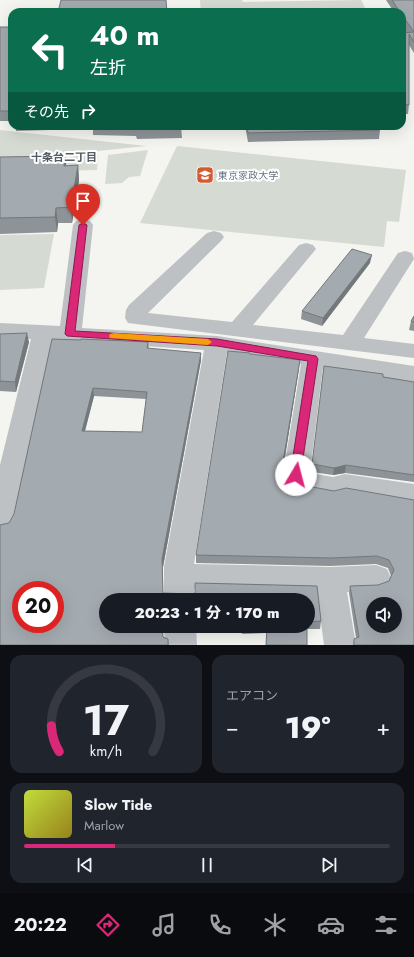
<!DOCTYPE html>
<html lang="ja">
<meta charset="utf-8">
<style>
:root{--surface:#171b24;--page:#20242c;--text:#f1f3f6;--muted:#9ea1a6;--line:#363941;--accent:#db2777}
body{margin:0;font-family:Jost,"Noto Sans JP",sans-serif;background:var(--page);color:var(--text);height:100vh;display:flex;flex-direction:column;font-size:15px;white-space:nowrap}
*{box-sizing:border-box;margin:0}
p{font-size:13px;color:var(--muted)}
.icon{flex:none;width:22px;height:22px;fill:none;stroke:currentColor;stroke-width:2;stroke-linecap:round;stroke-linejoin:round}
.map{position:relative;height:645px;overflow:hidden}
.sheet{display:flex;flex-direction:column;gap:10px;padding:10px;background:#0d0f14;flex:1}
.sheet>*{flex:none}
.guide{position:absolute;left:8px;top:8px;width:398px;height:122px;border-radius:12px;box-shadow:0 4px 16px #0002;background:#0b6e4f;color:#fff;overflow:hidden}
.buttons{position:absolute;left:366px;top:597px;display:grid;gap:8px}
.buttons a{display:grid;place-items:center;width:36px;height:36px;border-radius:50%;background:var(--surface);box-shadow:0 4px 16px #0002;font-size:20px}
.speed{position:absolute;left:12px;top:581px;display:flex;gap:8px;font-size:20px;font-weight:700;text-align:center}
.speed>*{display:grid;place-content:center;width:52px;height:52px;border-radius:50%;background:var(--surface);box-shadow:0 4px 16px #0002;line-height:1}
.speed .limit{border:6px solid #d22;background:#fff;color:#111}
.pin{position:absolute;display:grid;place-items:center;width:34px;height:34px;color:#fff;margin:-41px -17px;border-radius:50% 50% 50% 0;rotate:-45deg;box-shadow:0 0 4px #0007}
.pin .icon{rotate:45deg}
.me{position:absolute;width:44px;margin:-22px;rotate:8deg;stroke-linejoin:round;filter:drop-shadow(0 0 3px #0008)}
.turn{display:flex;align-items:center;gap:14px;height:84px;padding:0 16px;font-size:18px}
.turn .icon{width:52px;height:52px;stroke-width:2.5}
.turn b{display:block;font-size:28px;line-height:34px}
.then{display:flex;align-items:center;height:38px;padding:0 16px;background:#0003;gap:8px;font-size:15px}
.big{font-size:30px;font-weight:800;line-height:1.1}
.sheet .tile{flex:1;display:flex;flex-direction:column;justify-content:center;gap:6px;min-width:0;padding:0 14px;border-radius:12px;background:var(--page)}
.sheet .dial{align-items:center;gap:0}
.dial svg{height:104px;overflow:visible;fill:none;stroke:var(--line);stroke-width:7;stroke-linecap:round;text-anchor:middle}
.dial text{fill:var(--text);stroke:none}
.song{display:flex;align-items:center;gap:12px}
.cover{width:48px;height:48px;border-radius:6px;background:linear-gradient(135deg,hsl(70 70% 55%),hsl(50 70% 35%))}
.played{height:4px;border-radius:2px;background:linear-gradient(90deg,var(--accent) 25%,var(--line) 25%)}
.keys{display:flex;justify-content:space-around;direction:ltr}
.heat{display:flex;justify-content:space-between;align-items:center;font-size:22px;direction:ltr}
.sheet .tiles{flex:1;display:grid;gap:10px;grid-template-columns:1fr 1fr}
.tile:last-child{grid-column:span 2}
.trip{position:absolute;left:99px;top:593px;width:216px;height:40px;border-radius:20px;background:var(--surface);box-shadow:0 4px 16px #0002;font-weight:800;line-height:40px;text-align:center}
.dock{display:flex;height:64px;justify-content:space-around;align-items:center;background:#090b0e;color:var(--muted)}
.dock .icon{width:28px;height:28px}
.dock .current{color:var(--accent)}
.dock b{font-size:18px;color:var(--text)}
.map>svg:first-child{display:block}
</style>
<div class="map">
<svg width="414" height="645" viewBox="0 0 414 645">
<rect width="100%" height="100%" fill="#f4f4f0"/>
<!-- green -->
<path fill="#d5dad2" d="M200,0H242L243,2L361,0L367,12H201Z
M0,130L146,146L98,151L0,159Z
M177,146L406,170L399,222L387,221L384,247L140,223Z
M148,150L140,176L129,177L122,183L105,184L108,155Z
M98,154L97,170L0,172V162Z
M54,234L44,288L0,290V235Z"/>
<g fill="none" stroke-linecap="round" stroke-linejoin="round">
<!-- minor -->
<path fill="#bdc1c4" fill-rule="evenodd" d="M83,219L90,221L93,225L82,328L217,336L414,366V382L323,367L310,473L333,477L345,474L414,484V506L345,494L333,497L291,489L283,475L301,364L227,352L194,564L330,567L376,565L387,569L391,578L387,587L376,591L347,592L356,645H324L317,592L194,589V600H164V567L204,350L53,340L14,521L10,529L0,532V465L31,339L0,337V323L60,326L73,225L76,221Z
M214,231L221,233L224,237L221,241L148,313L232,322L299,245L306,243L313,245L316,249L253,325L343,335L398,253L405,251L412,253L414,259L364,338L414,344V358L128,323L125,318L126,310L129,305L207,233Z
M164,626H196L197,645H165Z"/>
</g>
<!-- wall -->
<path fill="#8d9397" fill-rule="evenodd" d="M386,0H414V53L409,45V105L408,114H402V33H407L402,25V12H394Z
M0,27H12V121H0Z
M16,126H181L182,138L137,139L136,136L93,135V130H82V129L16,131Z
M245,126H379L380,130L379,139L248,142Z
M65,156L66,166L78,165L79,180L72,223H58L57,232L0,234V157Z
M370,263L322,326L301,319L302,311Z
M414,316V331L409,330L411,321Z
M0,334L29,342L16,392L0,391Z
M52,339L81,340V339L148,342L149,349L201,353V360L163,567V593L194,594L195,592V583L317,586L321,621L320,629H307V645H266V633L242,634V629H198L197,626H308V600H106V626H163V638L168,639L169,645H0V525L9,523L14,514ZM94,396L146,399L142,432L85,431ZM21,590H55V624H21Z
M250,354L299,368L283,469L291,483L334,491L414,500V645H353L354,639L356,638L349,593L350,586L378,585L389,581L391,576L388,568L376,564L330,566L196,563V555Z
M324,366L414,382V482L345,473L333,475L312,472Z"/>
<!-- shaded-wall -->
<path fill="#73787b" d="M65,156L67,171L64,166Z
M78,165L79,180L72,223L71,207Z
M56,208L58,223L57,232L55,217Z
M372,255L370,263L322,326L323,318Z
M27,333L29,342L16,392L15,382Z
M201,353V360L163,567L162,559Z
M300,360L299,368L282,476V468Z
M93,388L94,396L83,438L82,431Z
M346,465L345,473L333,475L334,468Z"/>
<!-- building -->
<path fill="#a4abb0" stroke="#73787b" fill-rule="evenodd" d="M61,0H166L167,12H58Z
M392,0H414V42L409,34V105L402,104V33L414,32L402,15V12H400Z
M0,27H12V111H0Z
M136,126H181L182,127L137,129Z
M247,126H379L380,130L248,133Z
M65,156L64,166L78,165L71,207L56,208L55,217L0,218V157Z
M352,249L372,255L323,318L302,311Z
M414,316V322L411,321Z
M27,333L15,382L0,381V334Z
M52,339L81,340V339L148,342L147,348L201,353L162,559L163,593L194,594L195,592V583L317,586L321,621L308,622V600H106V626H162L163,637L168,639V645H0V525L9,523L14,514ZM93,388L147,392L142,432L82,431ZM21,590H55V624H21Z
M228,351L250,353V354L300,360L282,468L291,483L334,491L346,488L414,500V645H354V639L359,637L350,586L378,585L389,581L394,570L389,560L377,556L331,558L196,555ZM373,604H395V626H373Z
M324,366L383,374V377L414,382V475L346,465L334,468L312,464Z
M267,626H307V645H266Z"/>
<!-- route -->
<path fill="#db2777" stroke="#8e194d" d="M83,223L87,225L75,331L217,339L316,356L318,359L300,478L296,479L292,478L290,475L308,361L217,346L67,336L65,334L79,225Z"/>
<!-- slow -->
<path fill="#f59e0b" d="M114,333L208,339L212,342L208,345L110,338L109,336L110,334Z"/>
<!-- icons -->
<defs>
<symbol id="university-square" viewBox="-11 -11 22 22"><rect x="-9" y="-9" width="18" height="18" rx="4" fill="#d35b31" stroke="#fff"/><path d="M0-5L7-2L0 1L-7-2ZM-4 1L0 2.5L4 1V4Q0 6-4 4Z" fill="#fff"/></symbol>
</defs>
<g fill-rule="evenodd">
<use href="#university-square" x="195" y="165" width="20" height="20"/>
</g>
<g text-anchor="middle" stroke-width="4" stroke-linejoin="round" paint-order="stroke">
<!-- far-poi labels -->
<g font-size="10" fill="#65737f" stroke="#fff" text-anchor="start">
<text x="218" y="179">東京家政大学</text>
</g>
<!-- far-neighbourhood labels -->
<g font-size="11" font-weight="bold" fill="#525c65" stroke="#fff">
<text x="64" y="161">十条台二丁目</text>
</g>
</g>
</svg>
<div class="buttons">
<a><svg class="icon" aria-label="sound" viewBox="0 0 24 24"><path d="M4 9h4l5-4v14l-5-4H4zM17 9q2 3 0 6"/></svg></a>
</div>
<div class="speed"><div class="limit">20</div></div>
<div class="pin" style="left:83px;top:225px;background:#d93025"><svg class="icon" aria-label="arrive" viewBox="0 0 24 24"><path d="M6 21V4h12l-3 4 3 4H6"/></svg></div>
<svg class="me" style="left:296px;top:475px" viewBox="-20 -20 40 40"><circle r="19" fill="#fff"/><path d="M0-13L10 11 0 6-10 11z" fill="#db2777"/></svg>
<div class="trip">20:23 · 1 分 · 170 m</div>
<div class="guide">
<div class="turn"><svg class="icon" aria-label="left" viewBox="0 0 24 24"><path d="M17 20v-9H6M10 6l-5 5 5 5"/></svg><div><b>40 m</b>左折</div></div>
<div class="then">その先<svg class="icon" aria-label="right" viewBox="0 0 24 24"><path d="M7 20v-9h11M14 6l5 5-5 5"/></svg></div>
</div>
</div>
<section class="sheet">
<div class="tiles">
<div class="tile dial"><svg viewBox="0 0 100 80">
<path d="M14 69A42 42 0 1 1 86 69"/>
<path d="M14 69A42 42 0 0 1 8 49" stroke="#db2777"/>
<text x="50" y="56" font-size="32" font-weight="700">17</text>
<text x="50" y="72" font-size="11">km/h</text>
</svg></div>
<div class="tile"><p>エアコン</p>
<div class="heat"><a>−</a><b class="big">19°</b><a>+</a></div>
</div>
<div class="tile">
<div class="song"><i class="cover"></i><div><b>Slow Tide</b><p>Marlow</p></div></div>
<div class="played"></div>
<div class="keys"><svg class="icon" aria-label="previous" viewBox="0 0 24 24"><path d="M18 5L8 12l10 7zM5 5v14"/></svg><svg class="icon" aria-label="pause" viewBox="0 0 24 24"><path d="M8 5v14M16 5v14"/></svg><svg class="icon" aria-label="next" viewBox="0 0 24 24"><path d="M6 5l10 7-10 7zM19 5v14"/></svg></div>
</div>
</div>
</section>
<nav class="dock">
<b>20:22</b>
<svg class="icon current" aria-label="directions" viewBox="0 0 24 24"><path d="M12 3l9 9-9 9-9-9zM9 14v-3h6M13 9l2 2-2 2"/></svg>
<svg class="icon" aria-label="music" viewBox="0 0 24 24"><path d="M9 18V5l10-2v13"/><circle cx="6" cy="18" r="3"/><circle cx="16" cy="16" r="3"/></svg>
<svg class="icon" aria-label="phone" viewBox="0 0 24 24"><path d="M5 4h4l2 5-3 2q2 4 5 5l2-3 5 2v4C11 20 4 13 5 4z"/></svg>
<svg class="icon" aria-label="climate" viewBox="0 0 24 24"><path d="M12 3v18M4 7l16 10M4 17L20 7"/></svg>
<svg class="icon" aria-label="car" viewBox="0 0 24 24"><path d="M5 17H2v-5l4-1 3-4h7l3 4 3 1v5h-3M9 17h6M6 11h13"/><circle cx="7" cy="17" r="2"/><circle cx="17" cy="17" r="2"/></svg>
<svg class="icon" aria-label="filters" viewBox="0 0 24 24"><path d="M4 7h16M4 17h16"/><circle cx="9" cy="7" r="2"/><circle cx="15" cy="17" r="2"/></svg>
</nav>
